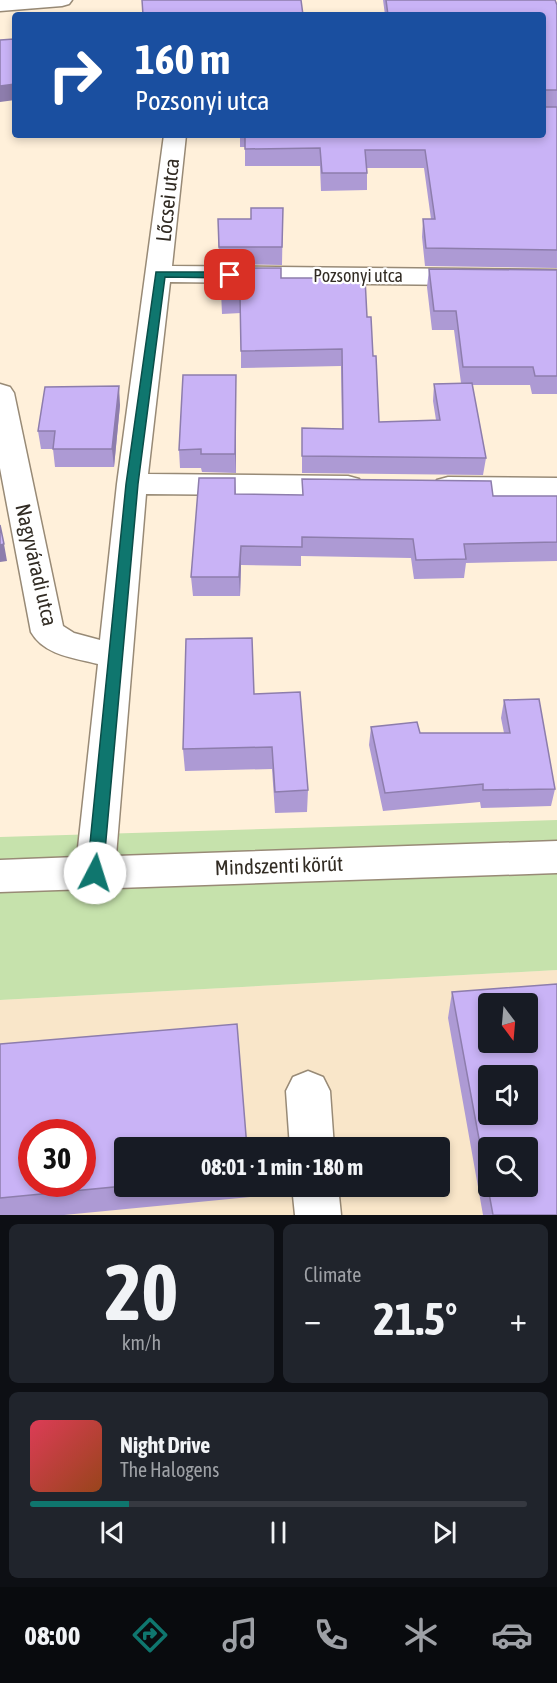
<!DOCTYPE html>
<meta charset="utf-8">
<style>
:root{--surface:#171b24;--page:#20242c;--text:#f1f3f6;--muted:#9ea1a6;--line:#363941;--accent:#0f766e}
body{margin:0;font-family:"Asap Condensed",sans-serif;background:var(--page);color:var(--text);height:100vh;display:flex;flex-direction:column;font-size:22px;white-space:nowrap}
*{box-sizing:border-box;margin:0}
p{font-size:20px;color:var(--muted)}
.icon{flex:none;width:33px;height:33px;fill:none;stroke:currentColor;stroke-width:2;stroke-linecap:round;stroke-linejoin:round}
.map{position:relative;height:1215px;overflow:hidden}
.panel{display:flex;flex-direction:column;gap:9px;padding:9px;background:#0d0f14;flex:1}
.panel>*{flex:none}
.top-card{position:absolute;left:12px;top:12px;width:534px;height:126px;border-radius:6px;box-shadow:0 3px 9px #0003;background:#1a4fa0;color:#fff;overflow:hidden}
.needle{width:39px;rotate:164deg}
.fabs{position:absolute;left:478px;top:993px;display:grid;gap:12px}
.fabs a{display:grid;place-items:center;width:60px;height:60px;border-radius:6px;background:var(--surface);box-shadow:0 3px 9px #0003;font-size:30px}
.speed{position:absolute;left:18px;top:1119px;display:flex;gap:12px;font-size:30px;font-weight:700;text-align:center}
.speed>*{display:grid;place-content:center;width:78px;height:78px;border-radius:50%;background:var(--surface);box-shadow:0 3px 9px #0003;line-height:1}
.speed .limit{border:9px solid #d22;background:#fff;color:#111}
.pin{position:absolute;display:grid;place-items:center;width:51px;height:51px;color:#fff;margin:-26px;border-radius:12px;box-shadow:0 3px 9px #0006}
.me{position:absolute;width:66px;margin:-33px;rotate:5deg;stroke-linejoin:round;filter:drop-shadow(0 0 4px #0008)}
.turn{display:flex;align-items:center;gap:21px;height:126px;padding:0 24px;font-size:27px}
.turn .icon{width:78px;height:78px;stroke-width:2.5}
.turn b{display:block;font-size:42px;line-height:51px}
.big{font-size:45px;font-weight:700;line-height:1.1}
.panel .widget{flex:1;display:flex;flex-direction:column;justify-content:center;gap:9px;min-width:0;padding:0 21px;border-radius:9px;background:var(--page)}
.panel .dial{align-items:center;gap:0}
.dial b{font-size:78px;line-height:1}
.song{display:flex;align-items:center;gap:18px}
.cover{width:72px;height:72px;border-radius:9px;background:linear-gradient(135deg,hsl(350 70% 55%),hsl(20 70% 35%))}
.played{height:6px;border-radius:3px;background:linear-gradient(90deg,var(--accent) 20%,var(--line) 20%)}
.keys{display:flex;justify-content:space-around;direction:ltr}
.heat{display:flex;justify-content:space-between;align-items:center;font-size:33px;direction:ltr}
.panel .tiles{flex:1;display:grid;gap:9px;grid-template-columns:1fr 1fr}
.widget:last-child{grid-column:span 2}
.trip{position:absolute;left:114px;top:1137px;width:336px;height:60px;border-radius:6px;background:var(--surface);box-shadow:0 3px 9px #0003;font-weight:700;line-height:60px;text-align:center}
.dock{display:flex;height:96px;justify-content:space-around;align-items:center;background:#090b0e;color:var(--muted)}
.dock .icon{width:42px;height:42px}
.dock .selected{color:var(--accent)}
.dock b{font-size:27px;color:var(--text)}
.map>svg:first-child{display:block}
</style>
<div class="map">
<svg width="557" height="1215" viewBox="0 0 557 1215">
<rect width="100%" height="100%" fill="#fff0da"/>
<!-- built -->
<path fill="#f9e6c9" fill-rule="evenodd" d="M557,970V1215H0V1000ZM489,1004H528V1042H489ZM489,1076H528V1114H489ZM32,1132H82V1184H32ZM124,1148H440V1186H124ZM489,1148H528V1186H489Z"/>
<!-- green -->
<path fill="#c6e2ac" d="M557,820V970L0,1000V837Z"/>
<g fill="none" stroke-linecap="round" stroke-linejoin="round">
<defs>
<path id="minor" d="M0,0H72L69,4L62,6L0,11Z
M164,135H186L172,266L557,270V286L170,282L148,474L348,476L359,479L363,486L359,493L348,496L146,494L116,856L557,841V873L0,892V860L77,857L98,664C74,658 44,655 31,632L0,468V384L10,387L14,393L63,626L74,633L100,640L117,484Z
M448,477L557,478V498L448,497L437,494L433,487L437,480Z
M308,1071L323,1077L330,1091L334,1148H290L286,1091L293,1077Z
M292,1186H338L341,1215H295Z"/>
</defs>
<!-- minor casing -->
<use href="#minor" stroke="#988a76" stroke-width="3"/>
<!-- minor -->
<use href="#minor" fill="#fff" fill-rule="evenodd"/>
</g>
<!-- wall -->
<path fill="#ad9ad4" d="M383,0H555L557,5V268L425,266L422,237L423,219H431L424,168H367V190L321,191L320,166H245V147H240V135H543V15H385Z
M283,208L282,265L219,264L218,219H251Z
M220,268L281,278L367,317L373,356L379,422L436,420L433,401L434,384L461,383L454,330H432L427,287L429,269L557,270V394H532L530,385H472L486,458L483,475L302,473V428L342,429L341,366L241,368V313L222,314Z
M236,393V473L202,472L201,468H180L179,450Z
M120,405L114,467H55L53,449H41L38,431Z
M235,478L236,494L302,495L557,496V561L466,563L464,578L414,579L411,558L301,556V566L241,565L240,596H193L191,577Z
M254,694L308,790L307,812L275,813L272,769L185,771L183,749Z
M504,700L555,789L551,806L481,808L480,802L383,811L369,745L371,727L420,733H504L501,718Z
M452,992L557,1215H483L448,1018Z
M0,1044L124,1186H250V1197L64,1215H0Z"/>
<!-- shaded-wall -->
<path fill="#8d7dac" d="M15,84V100L0,102V86Z
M236,375V473L235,454Z
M119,386L120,405L114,467L112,449Z
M4,544L7,561L0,562V545Z
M241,546V565L240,596L239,577Z"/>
<!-- building -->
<path fill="#c9b3f6" stroke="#8d7dac" stroke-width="1.5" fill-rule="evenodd" d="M142,0H301L303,15H143Z
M386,0H555L557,5V90H544V107H557V250L426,248L423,219H435L425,150H365L367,173H322L320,148L245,149V135H543V15H388Z
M14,39L15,42V84L0,86V40Z
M251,208H283L282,247H219L218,219H251Z
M220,268H281V278H365L367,317H371L373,356H376L379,422L440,420L434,384L472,383L486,458L302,456V428L343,429L342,349L241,351L240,296H221Z
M429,269L557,270V376H535L533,367H463L456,311H434Z
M183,375H236L235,454H201V449L179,450Z
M119,386L112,449H53L55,431H38L45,387Z
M199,478H235V494L303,495L302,479L491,481L493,496H557V542L464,544L466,559L416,560L413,539L302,537V547L241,546L239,577H191Z
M0,525L4,544L0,545Z
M252,638L254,694L300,692L308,790L275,792L272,747L183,749L186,639Z
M539,699L555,789L483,790V784L385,793L371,727L417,722L420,733H510L504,700Z
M557,984V1215H493L452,992ZM489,1004H528V1042H489ZM489,1076H528V1114H489ZM489,1148H528V1186H489Z
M237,1024L247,1148H124V1186L0,1198V1044ZM32,1132H82V1184H32Z"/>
<!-- route -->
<path fill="#0f766e" stroke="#0a4d48" stroke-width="1.5" d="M156,272H230L235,275L230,278L165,277L138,484L103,873L101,877H89L87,873L126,484Z"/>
<g text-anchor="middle" stroke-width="4.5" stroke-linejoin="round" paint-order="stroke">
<!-- far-street labels -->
<g font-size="18" fill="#322c24" stroke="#fff">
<text x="358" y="282">Pozsonyi utca</text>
</g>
<!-- street labels -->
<g font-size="21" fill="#322c24" stroke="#fff">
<text transform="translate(168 200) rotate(-84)" y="7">Lőcsei utca</text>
<text transform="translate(36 565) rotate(77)" y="7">Nagyváradi utca</text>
<text transform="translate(279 866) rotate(-2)" y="7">Mindszenti körút</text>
</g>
</g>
</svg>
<div class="fabs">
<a><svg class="needle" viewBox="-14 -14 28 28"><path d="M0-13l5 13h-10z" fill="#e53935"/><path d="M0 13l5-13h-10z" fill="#9ea1a6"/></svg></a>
<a><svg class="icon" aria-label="sound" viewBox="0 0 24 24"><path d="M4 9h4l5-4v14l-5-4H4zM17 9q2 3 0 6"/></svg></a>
<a><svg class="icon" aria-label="search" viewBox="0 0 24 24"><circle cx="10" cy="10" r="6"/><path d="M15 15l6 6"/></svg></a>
</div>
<div class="speed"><div class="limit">30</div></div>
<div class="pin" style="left:230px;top:275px;background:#d93025"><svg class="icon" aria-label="arrive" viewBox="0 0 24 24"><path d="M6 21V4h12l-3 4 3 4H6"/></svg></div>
<svg class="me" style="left:95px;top:873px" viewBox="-20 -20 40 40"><circle r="19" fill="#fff"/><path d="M0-13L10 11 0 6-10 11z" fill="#0f766e"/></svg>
<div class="trip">08:01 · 1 min · 180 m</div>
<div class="top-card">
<div class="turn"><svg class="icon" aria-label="right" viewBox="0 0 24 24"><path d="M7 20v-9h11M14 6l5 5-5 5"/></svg><div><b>160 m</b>Pozsonyi utca</div></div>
</div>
</div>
<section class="panel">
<div class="tiles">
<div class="widget dial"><b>20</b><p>km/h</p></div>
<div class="widget"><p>Climate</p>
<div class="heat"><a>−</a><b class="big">21.5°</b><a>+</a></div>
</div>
<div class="widget">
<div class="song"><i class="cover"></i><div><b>Night Drive</b><p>The Halogens</p></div></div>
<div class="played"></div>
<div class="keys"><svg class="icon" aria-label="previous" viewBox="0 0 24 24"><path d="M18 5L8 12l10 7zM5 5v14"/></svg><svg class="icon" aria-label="pause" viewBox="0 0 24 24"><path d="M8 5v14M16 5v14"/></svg><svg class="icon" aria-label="next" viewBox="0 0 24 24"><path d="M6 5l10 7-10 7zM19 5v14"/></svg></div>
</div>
</div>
</section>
<nav class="dock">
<b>08:00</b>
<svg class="icon selected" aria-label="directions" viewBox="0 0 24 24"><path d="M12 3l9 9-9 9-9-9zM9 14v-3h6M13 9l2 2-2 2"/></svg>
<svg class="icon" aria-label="music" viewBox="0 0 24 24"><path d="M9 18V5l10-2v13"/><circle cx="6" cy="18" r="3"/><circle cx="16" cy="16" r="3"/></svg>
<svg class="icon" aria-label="phone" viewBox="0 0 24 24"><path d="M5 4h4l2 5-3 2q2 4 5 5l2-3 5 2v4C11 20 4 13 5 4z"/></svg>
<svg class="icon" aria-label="climate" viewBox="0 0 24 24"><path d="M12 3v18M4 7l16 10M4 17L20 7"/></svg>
<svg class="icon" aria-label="car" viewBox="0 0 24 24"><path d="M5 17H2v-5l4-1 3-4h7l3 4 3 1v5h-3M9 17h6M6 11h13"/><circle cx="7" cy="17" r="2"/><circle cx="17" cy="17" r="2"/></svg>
</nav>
